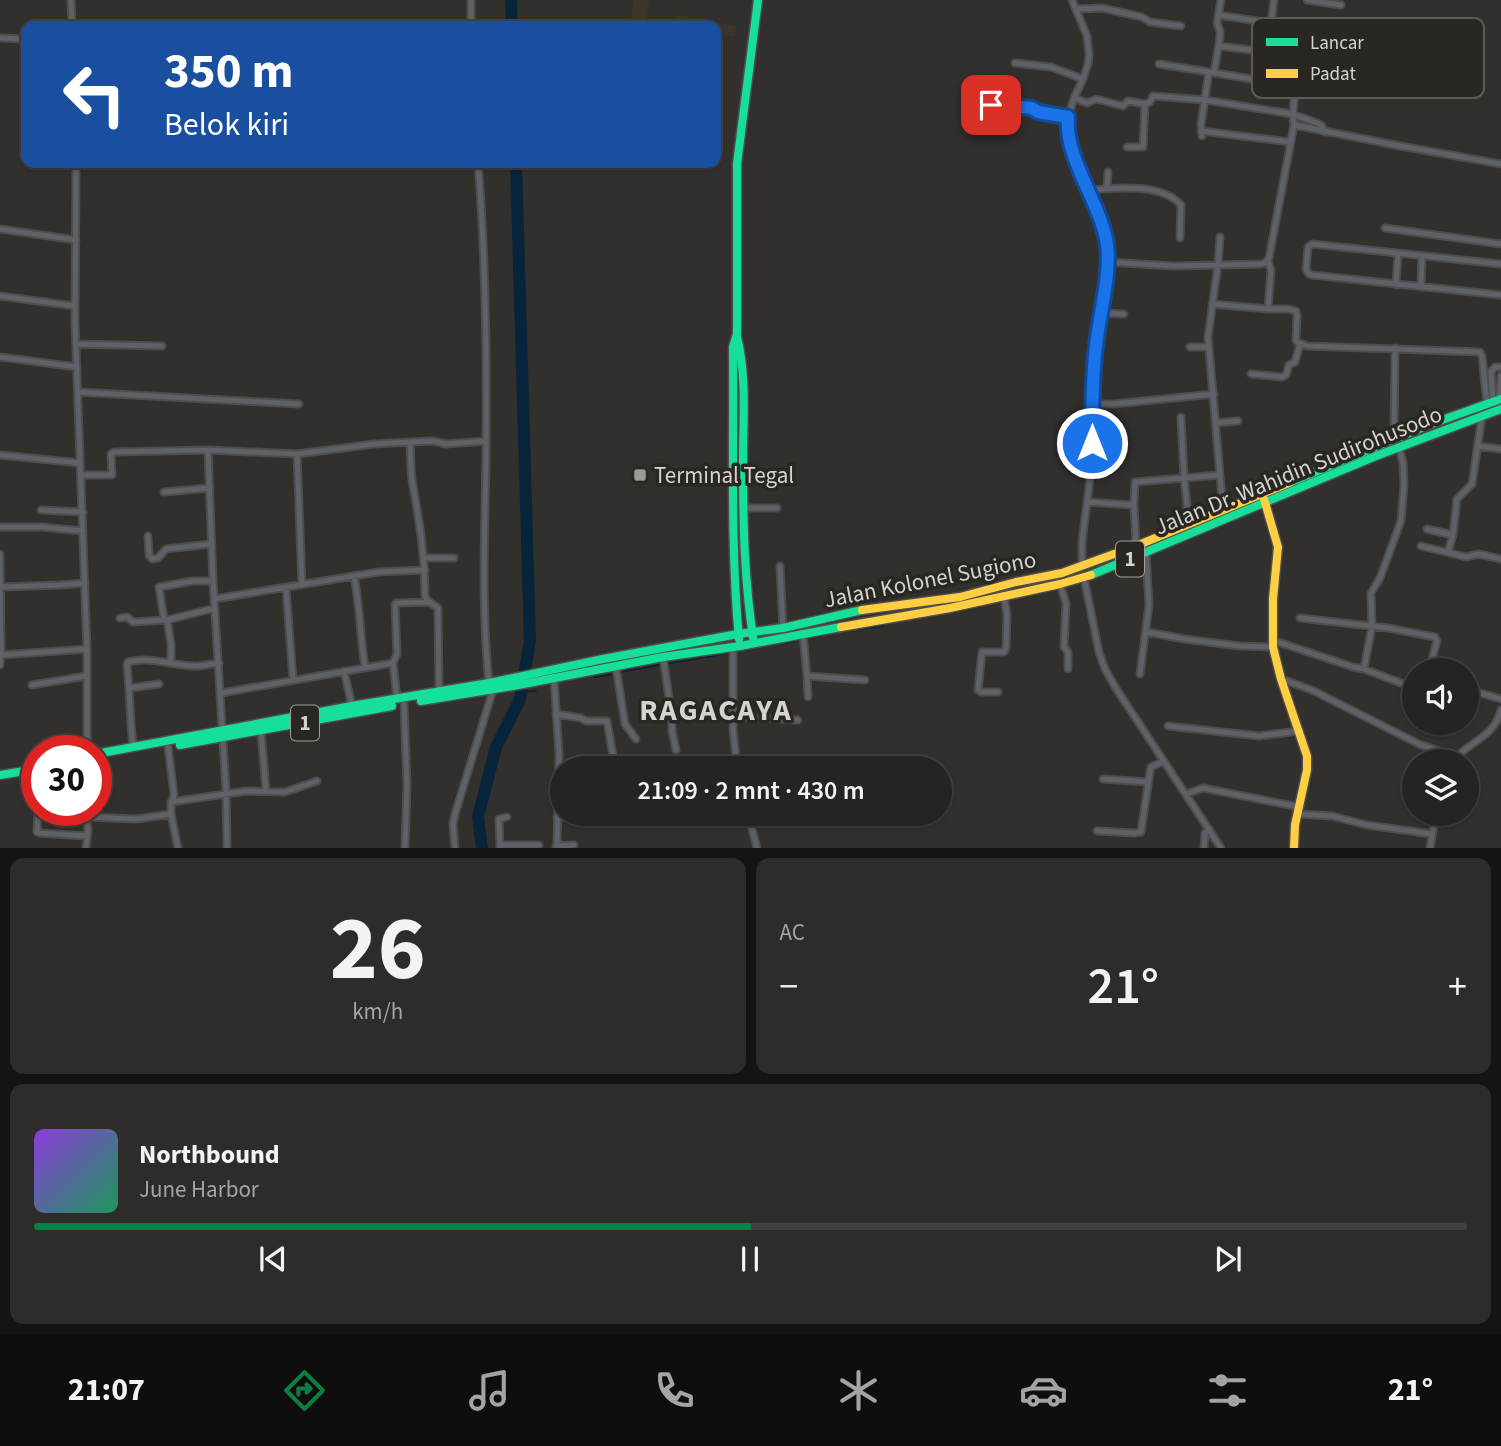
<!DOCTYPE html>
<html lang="id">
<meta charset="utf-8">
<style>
:root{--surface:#262422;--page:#2e2c2a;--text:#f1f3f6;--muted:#a4a4a5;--line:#424140;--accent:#0b8043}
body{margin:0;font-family:"Source Sans 3",sans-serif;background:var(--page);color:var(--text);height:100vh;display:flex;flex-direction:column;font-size:26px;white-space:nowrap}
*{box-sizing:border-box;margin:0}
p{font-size:23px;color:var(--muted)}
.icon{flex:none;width:38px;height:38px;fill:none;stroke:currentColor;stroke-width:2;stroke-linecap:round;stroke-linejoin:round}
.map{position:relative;height:848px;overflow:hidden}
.side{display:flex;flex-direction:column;gap:10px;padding:10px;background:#151413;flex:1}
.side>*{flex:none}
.guide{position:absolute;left:21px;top:21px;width:700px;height:147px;border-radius:14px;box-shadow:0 2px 5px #0004,0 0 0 2px var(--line);background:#1a4fa0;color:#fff;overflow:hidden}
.fabs{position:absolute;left:1402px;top:658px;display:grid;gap:14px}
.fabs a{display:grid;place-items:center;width:77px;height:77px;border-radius:50%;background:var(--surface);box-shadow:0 2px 5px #0004,0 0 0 2px var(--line);font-size:35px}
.speed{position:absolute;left:21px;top:735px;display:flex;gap:14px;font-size:35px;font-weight:700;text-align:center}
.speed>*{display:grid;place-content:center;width:91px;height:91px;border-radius:50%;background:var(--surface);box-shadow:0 2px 5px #0004,0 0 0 2px var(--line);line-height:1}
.speed .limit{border:10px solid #d22;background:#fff;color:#111}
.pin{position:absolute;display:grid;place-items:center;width:60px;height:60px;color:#fff;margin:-30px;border-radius:14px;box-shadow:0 4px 10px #0006}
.me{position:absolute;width:77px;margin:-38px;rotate:0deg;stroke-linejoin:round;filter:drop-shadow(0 0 5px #0008)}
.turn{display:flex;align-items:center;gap:24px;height:147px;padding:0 28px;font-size:32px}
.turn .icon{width:91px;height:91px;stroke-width:2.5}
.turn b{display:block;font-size:49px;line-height:60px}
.big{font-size:52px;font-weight:600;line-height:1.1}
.side .card{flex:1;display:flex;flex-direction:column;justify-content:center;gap:10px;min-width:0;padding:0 24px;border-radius:14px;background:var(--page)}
.side .dial{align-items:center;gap:0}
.dial b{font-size:91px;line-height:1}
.song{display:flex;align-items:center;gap:21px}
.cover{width:84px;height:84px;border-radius:10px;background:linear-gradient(135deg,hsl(270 70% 55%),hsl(150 70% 35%))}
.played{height:7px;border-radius:4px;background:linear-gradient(90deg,var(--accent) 50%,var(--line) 50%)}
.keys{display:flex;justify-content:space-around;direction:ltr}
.heat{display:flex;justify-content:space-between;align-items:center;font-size:38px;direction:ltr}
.side .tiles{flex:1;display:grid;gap:10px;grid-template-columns:1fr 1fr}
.card:last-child{grid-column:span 2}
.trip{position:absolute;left:550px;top:756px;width:402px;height:70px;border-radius:35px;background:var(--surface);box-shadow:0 2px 5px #0004,0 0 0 2px var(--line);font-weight:600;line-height:70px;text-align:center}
.menu{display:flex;height:112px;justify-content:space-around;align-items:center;background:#0f0e0e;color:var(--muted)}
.menu .icon{width:49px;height:49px}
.menu .current{color:var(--accent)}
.menu b{font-size:32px;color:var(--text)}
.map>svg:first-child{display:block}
</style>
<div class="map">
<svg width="1501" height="848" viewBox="0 0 1501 848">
<rect width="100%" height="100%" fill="#32302d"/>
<!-- built -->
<path fill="#3d342c" d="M633,0H649L646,26L631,24Z
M676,15L736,26L735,37L716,34V26H675Z"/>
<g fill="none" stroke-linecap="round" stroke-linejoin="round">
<!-- stream -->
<path stroke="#08243a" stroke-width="2" d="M858,629L884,626
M806,639L821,636
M785,643L801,640
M620,672L728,653
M595,677L615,674
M521,692L536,691"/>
<!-- river -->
<path stroke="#08243a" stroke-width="12" d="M511,0L512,26
M482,848L478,817L496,747L520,699L530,641L516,163"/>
<defs>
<path id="street" d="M71,0L72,26
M471,0V26
M1072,0L1087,36L1089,54L1088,64L1083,79L1074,98L1068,117L1067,129L1087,190L1104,231L1108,255L1096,347L1092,404V463L1082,542V565
M1307,0L1341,5
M1076,9L1102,8L1142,17L1150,22L1181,26
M1218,15L1336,33
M0,38L26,39
M1219,46L1331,60
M1015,63L1051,67L1083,79
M1159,64L1209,72
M1214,73L1220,37V31L1217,23L1221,0
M1263,81L1289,84L1294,88C1296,101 1291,110 1294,125L1395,145L1501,164
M1294,88L1317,87
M1074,98L1087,103L1096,99L1123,106L1128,101L1145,104L1143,147H1127
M1145,104L1150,102L1153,96L1205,100L1292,114L1317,123L1321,125L1325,132
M991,105L1032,108L1035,109L1038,112L1068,117
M1201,131L1291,142
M1202,136L1201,124L1209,72L1263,81L1274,0
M76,163L75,322L87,649V751
M478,163C486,259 487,358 486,455C485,530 481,607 489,683
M1107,189L1108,172
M1087,190C1114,188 1161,182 1181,205L1180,238
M1385,228L1501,244
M0,229L76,240
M1220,237L1218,264L1208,337L1223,510
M1268,261L1271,270L1268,309H1288L1296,311L1297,315L1296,340L1297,342L1307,346L1480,352L1482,356L1487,404
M1108,262L1173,266L1262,264L1266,262L1269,258L1294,125
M1501,264L1312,244L1308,247L1306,269L1309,274L1312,275L1501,295
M1396,285L1398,254
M1421,287L1422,257
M0,296L75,306
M1212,304L1268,309
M1101,313L1124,314
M76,344L162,346
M1190,347H1208
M0,357L77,367
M1251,374L1282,377L1286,375L1289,365L1295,362L1300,344
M78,392L299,404
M1499,400L1501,376
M1493,402L1491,372L1495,367H1501
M1092,404H1113L1214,394
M1181,417L1184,477L1189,524
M1216,423L1238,421
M1394,439L1395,348
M410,442L433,441L446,444L486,441
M1478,446L1501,449
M208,450L213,581L226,791L227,848
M297,454L302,585
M0,455L80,463
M81,475H112L111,454L114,452L208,450L297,454L374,444L410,442C411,456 410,472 413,486C420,525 425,556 425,596L427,600L438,608L439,691
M164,492L210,488
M1087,502L1134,505L1135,482L1220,475
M1134,505L1136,546
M743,508H777
M41,510L83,512
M0,527H42L83,531
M1427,529L1453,535
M148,536L149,555L152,559L158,558L166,549L211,544
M1421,546L1466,557L1479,554L1501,559
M1448,552L1453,535L1457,499L1472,484L1482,416
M0,554L1,655L0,665
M424,558H454
M780,566L783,628
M354,576C360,606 360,637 365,667
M1084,578L1099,652L1105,669L1117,690L1221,848
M1060,584L1066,603L1064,647L1068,652V669
M0,587L60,585L85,583
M286,588L293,680
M214,599L378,572L425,570
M120,618L127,617L133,622L167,620L215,608
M1300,618L1388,628L1435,637L1437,641L1429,670
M164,620L159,587L193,581H213
M167,620L171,644V662
M1146,632L1185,639L1239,646L1273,647
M803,634L807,676L865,680
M1272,640L1353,667L1364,669L1372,626L1371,593L1380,578L1401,521L1404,484L1403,463L1399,447
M733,646V729L737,768
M1,655L87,649
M663,657L672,718V731L676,750
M616,667L625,724L636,739
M1364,669L1414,688
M344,671L352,706
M1140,674L1149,605L1146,553
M807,676L808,697
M554,679L559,753L557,848
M1281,679L1312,690L1419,744L1456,757
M32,685L86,676
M130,688L159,684
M1466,689L1501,699
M998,692H981L978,690L982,652H1004L1006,648L1007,615L1004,597
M221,693L393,663
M397,698L393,663L397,654L395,605L396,603L430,602
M404,704L407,784L405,848
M556,714L581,718L586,721H607L615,768
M733,717L798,720
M1168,726L1259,736L1299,731
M261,731L266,791
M133,747C130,720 130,692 127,665L128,662C153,656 172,666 196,666C203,666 211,664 219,663
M168,747L174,794L171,805V814L178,848
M1453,761C1469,741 1494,738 1501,710
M1103,779L1148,782
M1186,794L1203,788L1299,807
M171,802L246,791L285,792L317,781
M38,810L37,832L39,833L87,836
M85,810L88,830L86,848
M748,814L757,848
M1298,814L1332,816L1367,825L1432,834
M86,817L137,819L171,814
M557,817H589L594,814
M1097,831L1135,833L1141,832L1150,771L1151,767L1164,761
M500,845H539
M556,846L574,845
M455,848L453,824L455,814L493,690
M500,848L499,819L507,817
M1204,848L1205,833L1209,829
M1430,848L1436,814"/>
<path id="fast" d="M737,337C747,377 743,420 743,460C743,522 744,582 754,643
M1289,483L1431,424L1501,399
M1091,575L1376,456L1501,409
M739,639C730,542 734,444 733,347L737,334V164L758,0
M421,701L513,686L663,657L740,646L841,627
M180,745L392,706
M96,754L352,706L489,683L603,659L738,634L783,628L862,610
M0,775L37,769"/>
<path id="slow" d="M1264,499L1278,547L1273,599V647L1281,679L1307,756V770L1295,825L1294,848
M862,610L960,597L1016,582L1062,573L1136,546L1289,483
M841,627L950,608L1060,584L1091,575"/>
</defs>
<!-- street casing -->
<use href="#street" stroke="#4f4d4b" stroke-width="9"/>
<!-- fast casing -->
<use href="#fast" stroke="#4f4d4b" stroke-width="11"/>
<!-- slow casing -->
<use href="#slow" stroke="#4f4d4b" stroke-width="11"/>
<!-- street -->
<use href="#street" stroke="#5e6268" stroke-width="5"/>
<!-- fast -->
<use href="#fast" stroke="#16e098" stroke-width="8"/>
<!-- slow -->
<use href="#slow" stroke="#ffcf43" stroke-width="8"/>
</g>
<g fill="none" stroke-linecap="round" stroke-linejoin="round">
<defs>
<path id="route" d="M991,105L1032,108L1038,112L1068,117C1064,158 1102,205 1107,245C1111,274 1099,316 1096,346C1092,378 1092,411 1092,443"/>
</defs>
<!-- route casing -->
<use href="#route" stroke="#114b97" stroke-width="18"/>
<!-- route -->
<use href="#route" stroke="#1a73e8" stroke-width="12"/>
</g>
<!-- markers -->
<rect fill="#9c9996" stroke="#2a2621" stroke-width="2.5" x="633" y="468" width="14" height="14" rx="3.5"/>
<g text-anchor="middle" stroke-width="7" stroke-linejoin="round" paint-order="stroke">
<!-- shield labels -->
<g fill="#2a2621" stroke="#a29e9b" stroke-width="2">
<rect x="1116" y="541.5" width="28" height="35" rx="5"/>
<rect x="291" y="705.5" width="28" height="35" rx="5"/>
</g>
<g font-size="21" font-weight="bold" fill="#d5d2cf">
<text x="1130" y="566">1</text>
<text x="305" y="730">1</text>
</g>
<!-- street labels -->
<g font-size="23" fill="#d5d2cf" stroke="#2a2621">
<text transform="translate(1298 470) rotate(-22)" y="8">Jalan Dr. Wahidin Sudirohusodo</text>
<text transform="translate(930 579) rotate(-11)" y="8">Jalan Kolonel Sugiono</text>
</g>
<!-- poi labels -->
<g font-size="23" fill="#d5d2cf" stroke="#2a2621" text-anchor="start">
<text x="654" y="483">Terminal Tegal</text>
</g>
<!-- district labels -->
<g font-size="30" font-weight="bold" letter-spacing="2" fill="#d5d2cf" stroke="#2a2621">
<text x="716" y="720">RAGACAYA</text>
</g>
</g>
<!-- legend -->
<rect x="1252" y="18" width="232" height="80" rx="10" fill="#2a2621" stroke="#5d5a55" stroke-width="2"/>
<rect x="1266" y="38" width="32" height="8" fill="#16e098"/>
<rect x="1266" y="69" width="32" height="9" fill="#ffcf43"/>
<g font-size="19" fill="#d5d2cf">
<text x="1310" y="49">Lancar</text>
<text x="1310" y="80">Padat</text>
</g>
</svg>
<div class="fabs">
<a><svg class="icon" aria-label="sound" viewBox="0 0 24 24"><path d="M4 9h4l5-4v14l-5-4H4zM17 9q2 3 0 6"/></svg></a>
<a><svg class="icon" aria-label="layers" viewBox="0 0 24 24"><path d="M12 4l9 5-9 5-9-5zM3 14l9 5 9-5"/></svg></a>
</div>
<div class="speed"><div class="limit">30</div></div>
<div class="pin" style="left:991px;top:105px;background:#d93025"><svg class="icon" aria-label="arrive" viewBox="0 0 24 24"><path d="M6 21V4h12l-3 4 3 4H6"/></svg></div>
<svg class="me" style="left:1092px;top:443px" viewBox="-20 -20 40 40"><circle r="17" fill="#1a73e8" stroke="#fff" stroke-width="3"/><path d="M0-11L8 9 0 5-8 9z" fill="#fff"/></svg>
<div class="trip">21:09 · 2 mnt · 430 m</div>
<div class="guide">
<div class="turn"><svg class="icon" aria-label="left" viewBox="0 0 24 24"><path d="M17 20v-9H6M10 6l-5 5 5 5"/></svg><div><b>350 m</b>Belok kiri</div></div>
</div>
</div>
<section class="side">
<div class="tiles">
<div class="card dial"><b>26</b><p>km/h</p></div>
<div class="card"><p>AC</p>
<div class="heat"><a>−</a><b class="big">21°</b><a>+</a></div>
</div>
<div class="card">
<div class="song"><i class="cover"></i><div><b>Northbound</b><p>June Harbor</p></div></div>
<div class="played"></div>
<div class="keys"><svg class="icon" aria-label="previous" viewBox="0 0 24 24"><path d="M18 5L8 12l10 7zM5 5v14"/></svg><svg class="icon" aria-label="pause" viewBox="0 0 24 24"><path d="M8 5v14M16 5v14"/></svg><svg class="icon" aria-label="next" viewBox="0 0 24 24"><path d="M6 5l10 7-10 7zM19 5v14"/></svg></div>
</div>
</div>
</section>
<nav class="menu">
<b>21:07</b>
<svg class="icon current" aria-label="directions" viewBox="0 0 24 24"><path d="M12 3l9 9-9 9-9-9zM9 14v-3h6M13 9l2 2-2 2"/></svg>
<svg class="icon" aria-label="music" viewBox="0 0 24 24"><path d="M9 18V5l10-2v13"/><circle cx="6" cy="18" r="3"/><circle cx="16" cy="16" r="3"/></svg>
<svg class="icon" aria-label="phone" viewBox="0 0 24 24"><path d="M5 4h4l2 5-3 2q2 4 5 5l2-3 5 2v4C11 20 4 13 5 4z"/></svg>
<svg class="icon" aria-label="climate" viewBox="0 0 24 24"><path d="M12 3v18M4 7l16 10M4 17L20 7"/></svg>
<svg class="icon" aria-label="car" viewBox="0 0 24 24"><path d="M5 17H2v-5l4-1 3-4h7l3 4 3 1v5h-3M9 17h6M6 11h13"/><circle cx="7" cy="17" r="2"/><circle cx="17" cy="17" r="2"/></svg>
<svg class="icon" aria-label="filters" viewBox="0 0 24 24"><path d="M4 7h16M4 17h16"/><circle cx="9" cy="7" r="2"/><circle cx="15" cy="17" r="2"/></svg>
<b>21°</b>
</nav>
